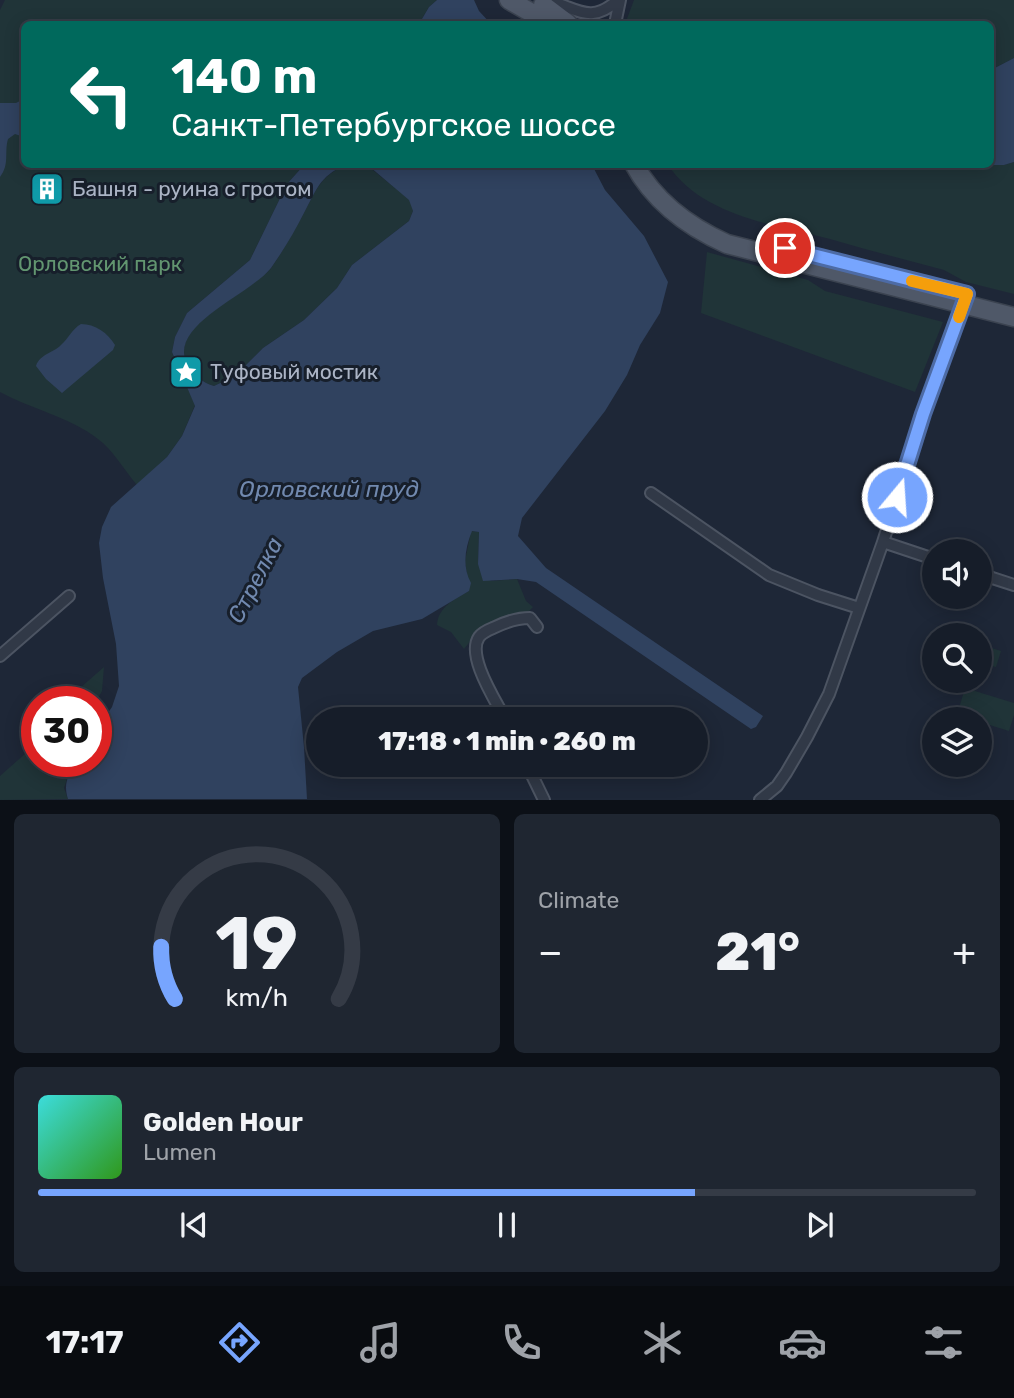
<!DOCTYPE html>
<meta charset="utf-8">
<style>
:root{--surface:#161d29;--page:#1f2631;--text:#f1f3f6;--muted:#9ea2a8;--line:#353b46;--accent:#77a5fe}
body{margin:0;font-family:Rubik,sans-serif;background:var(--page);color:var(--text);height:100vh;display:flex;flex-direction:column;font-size:26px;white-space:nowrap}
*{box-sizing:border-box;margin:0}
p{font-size:23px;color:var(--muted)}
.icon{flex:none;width:38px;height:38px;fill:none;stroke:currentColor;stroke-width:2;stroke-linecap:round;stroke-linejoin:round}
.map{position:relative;height:800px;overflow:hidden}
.drawer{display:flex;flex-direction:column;gap:14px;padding:14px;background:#0c1017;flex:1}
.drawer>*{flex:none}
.guide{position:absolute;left:21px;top:21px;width:973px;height:147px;border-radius:10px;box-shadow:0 4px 18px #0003,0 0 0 2px var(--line);background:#00695c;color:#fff;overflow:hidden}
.buttons{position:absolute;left:922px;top:539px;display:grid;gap:14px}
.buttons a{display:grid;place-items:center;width:70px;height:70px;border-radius:50%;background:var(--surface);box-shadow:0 4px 18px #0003,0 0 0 2px var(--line);font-size:35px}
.speed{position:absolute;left:21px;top:686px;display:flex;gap:14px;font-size:35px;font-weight:700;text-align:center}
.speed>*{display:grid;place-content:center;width:91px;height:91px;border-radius:50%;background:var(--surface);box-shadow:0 4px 18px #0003,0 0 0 2px var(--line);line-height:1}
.speed .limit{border:10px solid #d22;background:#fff;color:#111}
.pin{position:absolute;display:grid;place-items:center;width:60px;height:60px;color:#fff;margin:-30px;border:4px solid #fff;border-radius:50%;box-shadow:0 2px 7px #0007}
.me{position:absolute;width:77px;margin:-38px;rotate:18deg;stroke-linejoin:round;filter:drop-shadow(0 0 5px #0008)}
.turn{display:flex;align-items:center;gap:24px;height:147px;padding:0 35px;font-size:32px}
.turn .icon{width:91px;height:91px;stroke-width:2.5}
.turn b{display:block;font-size:49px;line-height:60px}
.big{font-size:52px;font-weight:800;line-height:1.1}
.drawer .card{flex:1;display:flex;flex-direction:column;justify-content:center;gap:10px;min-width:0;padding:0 24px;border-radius:10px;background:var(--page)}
.drawer .dial{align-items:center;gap:0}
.dial svg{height:182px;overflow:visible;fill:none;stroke:var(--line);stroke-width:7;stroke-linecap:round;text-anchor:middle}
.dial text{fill:var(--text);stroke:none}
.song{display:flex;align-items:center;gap:21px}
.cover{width:84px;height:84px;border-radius:10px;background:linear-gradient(135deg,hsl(180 70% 55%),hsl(110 70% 35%))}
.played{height:7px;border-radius:4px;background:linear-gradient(90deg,var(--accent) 70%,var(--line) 70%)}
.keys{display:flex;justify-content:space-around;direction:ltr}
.heat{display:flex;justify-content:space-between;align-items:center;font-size:38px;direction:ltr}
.drawer .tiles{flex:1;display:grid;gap:14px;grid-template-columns:1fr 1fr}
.card:last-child{grid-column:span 2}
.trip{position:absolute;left:306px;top:707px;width:402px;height:70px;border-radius:35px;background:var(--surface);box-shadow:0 4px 18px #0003,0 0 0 2px var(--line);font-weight:800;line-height:70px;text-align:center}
.menu{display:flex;height:112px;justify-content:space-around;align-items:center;background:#090c10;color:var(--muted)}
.menu .icon{width:49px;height:49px}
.menu .current{color:var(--accent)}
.menu b{font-size:32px;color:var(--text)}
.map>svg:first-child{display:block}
</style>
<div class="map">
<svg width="1014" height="800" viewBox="0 0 1014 800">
<rect width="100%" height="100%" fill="#1e2737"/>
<!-- green -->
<path fill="#203438" d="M5,0H437L429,7L419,24H24V164L304,165L287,184L250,260L187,313L175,337L172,352L195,405L182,436L167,457L137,485C125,471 113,450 98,439C70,417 31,409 0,392V10Z
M634,0H1014V58L991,70L990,24H735L723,22L625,24Z
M1014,162V294L966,282L944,270C906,260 868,250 830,239C775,225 702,216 668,165H1004Z
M345,165L369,167L410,200L413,211L409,221L352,265L337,288L304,320L263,348L235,376L214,386C201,382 197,377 190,366C187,362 184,357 184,351C184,318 251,292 271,268C282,253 295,229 304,213C317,189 319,178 345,165Z
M707,252L808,280L825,291L943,322L915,392L701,313Z
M471,531L479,532L478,564L491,581L517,579L526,601L533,607L528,612L506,618L476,634L464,649L451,632L437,625C438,607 455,599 469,591L465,561Z
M988,647L1001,651L996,667L983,664Z
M104,667L102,691L96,702H64Z
M965,688L1014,703V715L1009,731L980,722V719L957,715Z
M37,725V761H73L64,788L68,799L0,800V776L35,745L27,733Z"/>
<!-- water -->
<path fill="#30425f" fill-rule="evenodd" d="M437,0H474L479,11L491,24H419L429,7Z
M1014,58V162L1004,165H939L990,164L991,70Z
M24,99V137L15,134L8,139C4,153 10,164 0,177V103H16Z
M304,165H592L605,190L644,236L668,282L660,313L640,345L627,375L605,411L522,518L518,536L546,568L763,716L756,727L751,729L536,582L517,579L483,581L478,564L479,532L472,531C465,548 462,567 471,583L469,591L422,619L373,631L337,652L302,678L298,687L304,747L307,799H68C63,784 68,775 77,761H96V730L112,707L119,686L116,644L103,578L99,543L102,527L111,507L167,457L182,436L195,406L172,352L175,337L187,313L250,260L287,184ZM345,165L370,167L409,200L413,211L409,221L352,265L337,288L304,320L263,348L235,376L214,386C201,382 197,377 190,366C187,362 184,357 184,352C184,319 251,293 271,268C283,251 295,231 304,213C317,189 319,177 345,165Z
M81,324C95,324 108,333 115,345L113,350L62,393L46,379L36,366C40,354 53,353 61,345C69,338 72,329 81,324Z"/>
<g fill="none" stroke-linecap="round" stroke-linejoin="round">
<defs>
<path id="minor" d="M545,0C577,7 589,26 618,0
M615,24L620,0
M651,493L769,575L818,595L859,608
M883,542L934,559
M980,574L1014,585
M0,656L69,596
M505,719C496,701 466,656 479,637C482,633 488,630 493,628C505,622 516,618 530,618L537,627
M527,765L544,800
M760,800L777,786L786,773L807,737L829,694L883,542L923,414L967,294"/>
<path id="primary" d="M509,0L551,24
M543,5L568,24
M634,164C654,201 689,227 727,244L1014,317"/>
</defs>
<!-- minor casing -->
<use href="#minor" stroke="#4c5462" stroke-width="14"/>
<!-- primary casing -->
<use href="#primary" stroke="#3b4350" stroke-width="21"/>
<!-- minor -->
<use href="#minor" stroke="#313947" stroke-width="10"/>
<!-- primary -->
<use href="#primary" stroke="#4f5868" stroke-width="18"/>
</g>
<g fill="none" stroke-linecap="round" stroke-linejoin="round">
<defs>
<path id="route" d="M785,248L967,294L923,414L897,497"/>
</defs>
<!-- route casing -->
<use href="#route" stroke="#4d6ba5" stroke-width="18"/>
<!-- route -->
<use href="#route" stroke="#77a5fe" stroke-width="12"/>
<!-- slow -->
<path stroke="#f59e0b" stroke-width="12" d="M912,281L967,294L959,317"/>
</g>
<!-- icons -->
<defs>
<symbol id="building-square" viewBox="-11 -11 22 22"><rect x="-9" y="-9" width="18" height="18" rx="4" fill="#0f9aa8" stroke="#171f2b"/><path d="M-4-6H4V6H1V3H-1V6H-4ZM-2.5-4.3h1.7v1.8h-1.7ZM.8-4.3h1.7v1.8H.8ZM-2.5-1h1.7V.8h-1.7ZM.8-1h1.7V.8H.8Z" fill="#fff"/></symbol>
<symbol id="sight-square" viewBox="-11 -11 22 22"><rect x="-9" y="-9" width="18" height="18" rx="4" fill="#0f9aa8" stroke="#171f2b"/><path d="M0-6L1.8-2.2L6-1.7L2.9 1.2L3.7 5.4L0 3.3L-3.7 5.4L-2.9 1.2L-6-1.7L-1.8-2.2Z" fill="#fff"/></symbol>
</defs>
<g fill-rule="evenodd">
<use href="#building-square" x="28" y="170" width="38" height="38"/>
<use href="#sight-square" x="167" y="353" width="38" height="38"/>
</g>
<g text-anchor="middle" stroke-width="6" stroke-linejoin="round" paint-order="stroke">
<!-- poi labels -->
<g font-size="21" fill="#abb4c5" stroke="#171f2b" text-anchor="start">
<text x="72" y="196">Башня - руина с гротом</text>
<text x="210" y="379">Туфовый мостик</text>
</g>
<!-- park labels -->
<g font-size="21" fill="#629670" stroke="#171f2b">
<text x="100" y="271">Орловский парк</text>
</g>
<!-- water labels -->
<g font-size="23" font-style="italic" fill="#7189af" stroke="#171f2b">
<text x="329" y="497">Орловский пруд</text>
<text transform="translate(255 580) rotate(-63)" y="8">Стрелка</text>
</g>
</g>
</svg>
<div class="buttons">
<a><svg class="icon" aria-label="sound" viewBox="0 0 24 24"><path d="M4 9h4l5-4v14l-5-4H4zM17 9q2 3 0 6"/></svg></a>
<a><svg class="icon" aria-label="search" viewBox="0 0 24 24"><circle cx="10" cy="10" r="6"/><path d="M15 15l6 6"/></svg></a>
<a><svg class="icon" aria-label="layers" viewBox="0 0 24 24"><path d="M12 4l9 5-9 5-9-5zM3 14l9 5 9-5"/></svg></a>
</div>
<div class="speed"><div class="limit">30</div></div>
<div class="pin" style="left:785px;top:248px;background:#d93025"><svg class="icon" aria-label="arrive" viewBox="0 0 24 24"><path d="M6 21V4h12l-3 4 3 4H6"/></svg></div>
<svg class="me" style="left:897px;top:497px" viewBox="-20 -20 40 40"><circle r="17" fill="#77a5fe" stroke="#fff" stroke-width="3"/><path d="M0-11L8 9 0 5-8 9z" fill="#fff"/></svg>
<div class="trip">17:18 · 1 min · 260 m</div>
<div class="guide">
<div class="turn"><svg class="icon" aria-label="left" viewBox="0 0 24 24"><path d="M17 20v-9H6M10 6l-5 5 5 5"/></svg><div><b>140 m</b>Санкт-Петербургское шоссе</div></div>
</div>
</div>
<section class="drawer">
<div class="tiles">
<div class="card dial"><svg viewBox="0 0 100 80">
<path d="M14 69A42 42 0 1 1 86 69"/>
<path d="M14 69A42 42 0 0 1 8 46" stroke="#77a5fe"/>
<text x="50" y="56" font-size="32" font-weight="700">19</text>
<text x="50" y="72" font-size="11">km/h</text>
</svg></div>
<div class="card"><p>Climate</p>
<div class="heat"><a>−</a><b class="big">21°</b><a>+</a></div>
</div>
<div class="card">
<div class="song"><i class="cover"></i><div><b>Golden Hour</b><p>Lumen</p></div></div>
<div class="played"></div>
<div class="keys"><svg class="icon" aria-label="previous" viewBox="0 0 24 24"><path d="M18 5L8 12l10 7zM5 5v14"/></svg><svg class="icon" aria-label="pause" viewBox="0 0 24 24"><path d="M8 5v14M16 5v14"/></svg><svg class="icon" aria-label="next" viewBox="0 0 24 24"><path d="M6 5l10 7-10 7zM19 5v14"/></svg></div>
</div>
</div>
</section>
<nav class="menu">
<b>17:17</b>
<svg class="icon current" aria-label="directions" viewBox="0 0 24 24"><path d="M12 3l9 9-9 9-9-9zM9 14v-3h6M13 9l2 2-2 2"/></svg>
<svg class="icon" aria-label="music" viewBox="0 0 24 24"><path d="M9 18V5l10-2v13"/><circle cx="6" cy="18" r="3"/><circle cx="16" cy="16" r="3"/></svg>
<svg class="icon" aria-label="phone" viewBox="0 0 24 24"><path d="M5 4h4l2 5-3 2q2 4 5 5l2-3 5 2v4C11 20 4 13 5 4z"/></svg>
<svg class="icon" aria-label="climate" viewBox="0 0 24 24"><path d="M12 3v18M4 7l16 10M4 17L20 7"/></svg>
<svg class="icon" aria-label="car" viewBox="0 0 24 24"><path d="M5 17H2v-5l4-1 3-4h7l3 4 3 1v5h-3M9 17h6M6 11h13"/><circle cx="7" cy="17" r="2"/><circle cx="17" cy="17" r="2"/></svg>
<svg class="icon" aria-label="filters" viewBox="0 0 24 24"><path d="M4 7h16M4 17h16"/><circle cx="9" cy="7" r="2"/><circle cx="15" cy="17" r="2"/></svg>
</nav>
